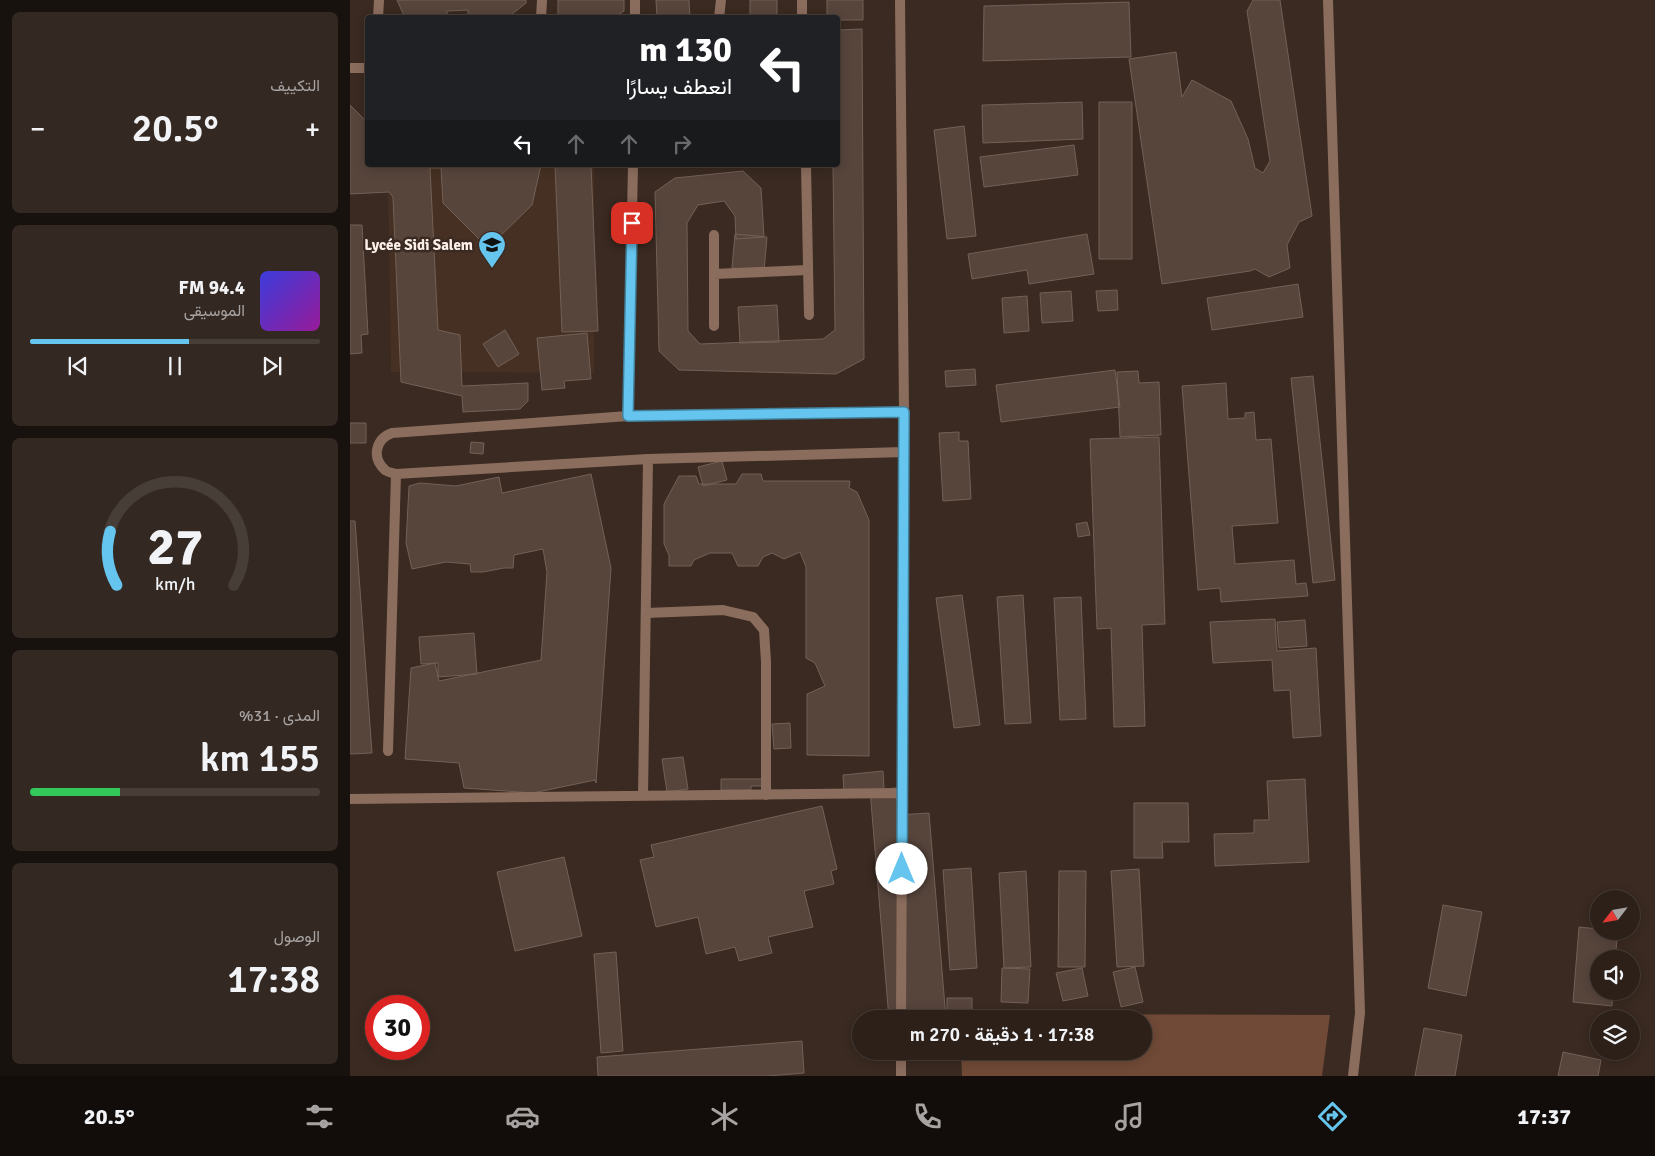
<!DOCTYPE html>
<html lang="ar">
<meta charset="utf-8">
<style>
:root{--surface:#2c2019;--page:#342822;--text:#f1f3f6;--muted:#a6a3a2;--line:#483e38;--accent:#65c5ee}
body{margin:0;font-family:Signika,Vazirmatn,sans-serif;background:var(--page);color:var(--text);direction:rtl;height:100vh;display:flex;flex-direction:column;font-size:19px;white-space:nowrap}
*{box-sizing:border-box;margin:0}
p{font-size:16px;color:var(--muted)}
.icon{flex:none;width:28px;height:28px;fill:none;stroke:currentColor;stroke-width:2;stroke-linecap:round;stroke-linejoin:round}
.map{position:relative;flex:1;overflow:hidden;direction:ltr}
.details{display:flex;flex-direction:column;gap:12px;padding:12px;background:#18120e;width:350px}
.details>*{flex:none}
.top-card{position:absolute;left:15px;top:15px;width:475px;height:152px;border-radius:5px;box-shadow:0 2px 12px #0003,0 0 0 1px var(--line);direction:rtl;background:#202124;color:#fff;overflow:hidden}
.needle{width:32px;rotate:239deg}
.controls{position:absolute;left:1240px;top:890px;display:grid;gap:10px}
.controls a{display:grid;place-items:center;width:50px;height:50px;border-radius:50%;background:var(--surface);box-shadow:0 2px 12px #0003,0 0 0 1px var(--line);font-size:25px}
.speed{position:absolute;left:15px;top:995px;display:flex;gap:10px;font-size:25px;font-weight:700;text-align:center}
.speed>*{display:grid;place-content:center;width:65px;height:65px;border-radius:50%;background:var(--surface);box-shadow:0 2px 12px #0003,0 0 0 1px var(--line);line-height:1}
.speed .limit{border:8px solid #d22;background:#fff;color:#111}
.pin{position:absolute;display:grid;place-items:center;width:42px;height:42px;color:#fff;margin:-21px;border-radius:10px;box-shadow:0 2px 8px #0006}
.me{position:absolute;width:55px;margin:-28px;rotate:0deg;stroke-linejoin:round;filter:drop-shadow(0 0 4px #0008)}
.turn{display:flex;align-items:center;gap:18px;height:105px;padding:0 25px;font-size:22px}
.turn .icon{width:65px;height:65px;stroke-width:2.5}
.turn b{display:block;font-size:35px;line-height:42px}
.lanes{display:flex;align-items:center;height:48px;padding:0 25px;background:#0003;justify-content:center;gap:25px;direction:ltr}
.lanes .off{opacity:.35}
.big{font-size:38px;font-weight:600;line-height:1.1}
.details .widget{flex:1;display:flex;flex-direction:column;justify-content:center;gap:8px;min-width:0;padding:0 18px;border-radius:8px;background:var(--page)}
.details .dial{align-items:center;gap:0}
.dial svg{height:130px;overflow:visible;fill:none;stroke:var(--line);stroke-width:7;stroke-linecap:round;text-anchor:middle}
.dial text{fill:var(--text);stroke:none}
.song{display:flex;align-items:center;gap:15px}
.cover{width:60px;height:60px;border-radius:8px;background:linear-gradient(135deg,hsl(240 70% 55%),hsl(300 70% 35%))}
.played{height:5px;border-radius:2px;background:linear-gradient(90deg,var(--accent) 55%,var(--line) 55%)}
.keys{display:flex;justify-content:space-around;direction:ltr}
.heat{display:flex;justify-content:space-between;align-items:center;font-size:28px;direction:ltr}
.charge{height:8px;border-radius:4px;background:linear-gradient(90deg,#34c759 31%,var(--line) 0)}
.trip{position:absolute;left:502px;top:1010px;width:300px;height:50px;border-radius:25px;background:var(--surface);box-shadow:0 2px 12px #0003,0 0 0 1px var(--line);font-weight:600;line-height:50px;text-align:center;direction:rtl}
.menu{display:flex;height:80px;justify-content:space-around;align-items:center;background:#120d0a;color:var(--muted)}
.menu .icon{width:35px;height:35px}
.menu .on{color:var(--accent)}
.menu b{font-size:22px;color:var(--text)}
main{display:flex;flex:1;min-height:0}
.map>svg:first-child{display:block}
</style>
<main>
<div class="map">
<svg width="1305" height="1076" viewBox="0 0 1305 1076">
<rect width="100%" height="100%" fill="#3a2a21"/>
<!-- built -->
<path fill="#463023" d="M38,165H244V373L41,372Z"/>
<!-- green -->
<path fill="#704a37" d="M634,1014L980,1015L972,1076H612L611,1051H794V1019H635Z"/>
<!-- building -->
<path fill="#57453c" stroke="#736056" d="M47,0H176V3L157,18H118V10L97,11V18H55Z
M208,0H274V11L264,18H208Z
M306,0H339L340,18H307Z
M400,0H427V18H400Z
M477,0H513V20H488V18H477Z
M903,0H930L962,216L949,222L937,245L940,268L919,277L905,269L900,271L812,284L779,59L826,52L832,97L842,80L881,101L898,139L905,168L913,173L920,161L897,11Z
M779,2L781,57L633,61L634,6Z
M512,29L514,359L486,374L329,370L309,351L305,192L325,178L393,171L411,188L414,237L386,239L385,216L374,201L348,205L337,223L338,331L350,344L473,339L485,330L483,165H488V30Z
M732,102L733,139L633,143L632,105Z
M749,102H782V259H749Z
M0,105L18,123V165H197H191L182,205L138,248L93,203L91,168H80L88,330L110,335L112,386L178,383V401L170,409L113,412L112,396L51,382L43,197L39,192L0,194Z
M614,126L626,236L597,239L584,130Z
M724,145L728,175L634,187L630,157Z
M205,165H241L248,331L212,332Z
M0,225H12L18,334L11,335L12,353L0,354Z
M385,234L417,237L414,271L382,268Z
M737,234L744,274L679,284L677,270L622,279L618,254Z
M948,284L953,317L862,330L857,298Z
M767,290L768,310L748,311L746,291Z
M721,291L723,321L692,323L690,293Z
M677,296L679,331L654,333L652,298Z
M427,305L429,342L390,343L388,307Z
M155,330L169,354L148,367L133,344Z
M237,333L241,379L214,381L215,388L192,390L187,338Z
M625,369L626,385L596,387L595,371Z
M765,370L770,407L651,422L646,385Z
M788,371L789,383L809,382L811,435L770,437L767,372Z
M963,376L985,580L963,583L941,378Z
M876,383L878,419L895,418V413L904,412L906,440L921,439L928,523L882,526L885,564L944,560L946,584L956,583L958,596L871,602L870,588L848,590L832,386Z
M0,423H16V443H0Z
M609,432V441H618L621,499L593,501L589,433Z
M809,437L815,624L792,625L795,726L764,727L761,628L747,629L740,439Z
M121,442L134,443L133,454L120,453Z
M372,461L377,480L353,486L348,467Z
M241,474L261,568L246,783L245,780L183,793L114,788L109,763L55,759L61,668L85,663L89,681L191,660L197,572L193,549L164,555L163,568H154L133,572H121L120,564L96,562L62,569L56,543L59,486L70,483L106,486L149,477L152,493Z
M392,474H411L413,481H500L499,488L507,492L519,520V756L457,755V694L475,686L465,663L456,658V567L450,552L434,559L422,553L413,557L408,566H388L382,553H360L344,560L341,566H319V555L314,544V504L329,476H346L349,484H386Z
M0,521H5L22,753L0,754Z
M737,522L740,535L728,537L726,524Z
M612,595L630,725L604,728L586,598Z
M673,595L681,723L655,724L647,597Z
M731,597L736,719L710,720L704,598Z
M925,619L927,651L966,648L971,736L943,738L940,690L924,691L922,660L863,663L860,622Z
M955,620L957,646L929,648L927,622Z
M124,633L127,674L88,677V663L71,664L69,637Z
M440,723L441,748L424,749L422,724Z
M333,757L338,789L317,792L312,759Z
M533,771L534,789L546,788L548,815L579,813L596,1019H539L520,790L494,792L493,775Z
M371,779H414V786H401V790H371Z
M955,779L959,862L865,866L864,834L904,833V820H919L917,781Z
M784,803H838L839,842H812L813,858H784Z
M472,806L487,869L481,871L484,884L454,891L463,927L418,937L422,953L389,961L385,947L356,954L348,917L306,927L290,860L304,857L301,845Z
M214,857L232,936L165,951L147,872Z
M621,868L627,968L600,970L593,870Z
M789,869L794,966L767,967L761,871Z
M676,871L681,967L654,968L649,873Z
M709,871H736L735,967H708Z
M1093,905L1132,912L1116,996L1078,988Z
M1229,927L1249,929V931H1268L1265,959H1249V991H1263L1262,1006L1223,1002Z
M266,952L273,1051L251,1053L244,954Z
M785,967L793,1002L771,1007L763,972Z
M652,968L680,969L678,1003L651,1002Z
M732,968L738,996L713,1001L706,973Z
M597,998H622V1019H597Z
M1074,1028L1112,1035L1105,1076H1065Z
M452,1041L454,1073L418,1076H248L247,1057Z
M1213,1052L1251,1060L1248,1076H1208Z"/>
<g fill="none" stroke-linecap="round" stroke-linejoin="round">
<!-- lane -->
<path stroke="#8b6d5e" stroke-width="10" d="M452,0V18
M28,18L29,0
M191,18L192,0
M369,18L371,0
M0,68H18
M456,165L459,315
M364,235V326
M364,274L458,270
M296,613L373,610L403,617L414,630L416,662V795"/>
<!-- street -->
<path stroke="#8b6d5e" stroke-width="10" d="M550,0L554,412L551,1019
M978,0L1010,1013L1003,1076
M285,18V0
M278,416L283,165
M554,452L298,459L46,474C42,473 37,472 35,470C21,457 26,439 42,433L278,416L554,412
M38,751L46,474
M293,796L298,459
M0,799L552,793
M551,1076V1051"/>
</g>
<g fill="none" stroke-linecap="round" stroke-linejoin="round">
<defs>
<path id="route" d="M282,223L278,416L554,412L552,869"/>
</defs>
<!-- route casing -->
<use href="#route" stroke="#42809b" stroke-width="12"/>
<!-- route -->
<use href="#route" stroke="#65c5ee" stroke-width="9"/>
</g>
<!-- icons -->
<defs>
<symbol id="school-pin" viewBox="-11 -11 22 30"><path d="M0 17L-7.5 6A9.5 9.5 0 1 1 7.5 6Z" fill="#65c5ee" stroke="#3a2a21"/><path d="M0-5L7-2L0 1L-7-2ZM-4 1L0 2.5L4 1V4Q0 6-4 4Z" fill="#111"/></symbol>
</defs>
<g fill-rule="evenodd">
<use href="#school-pin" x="126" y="229" width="32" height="43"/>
</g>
<g text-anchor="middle" stroke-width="5" stroke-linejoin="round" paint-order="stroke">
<!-- poi labels -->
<g font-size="15" font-weight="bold" fill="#fcf0ea" stroke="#3a2a21" text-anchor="end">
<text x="123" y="250">Lycée Sidi Salem</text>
</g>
</g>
</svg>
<div class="controls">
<a><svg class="needle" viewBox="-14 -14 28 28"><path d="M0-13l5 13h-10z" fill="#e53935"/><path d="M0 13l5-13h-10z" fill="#a6a3a2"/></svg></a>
<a><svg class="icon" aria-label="sound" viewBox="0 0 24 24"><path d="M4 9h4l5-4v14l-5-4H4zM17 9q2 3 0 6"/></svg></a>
<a><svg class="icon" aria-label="layers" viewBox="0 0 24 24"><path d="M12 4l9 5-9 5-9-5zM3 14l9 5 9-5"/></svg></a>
</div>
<div class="speed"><div class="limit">30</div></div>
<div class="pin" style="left:282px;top:223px;background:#d93025"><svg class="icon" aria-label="arrive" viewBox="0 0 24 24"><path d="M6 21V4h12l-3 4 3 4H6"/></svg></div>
<svg class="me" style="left:552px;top:869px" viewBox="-20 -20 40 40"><circle r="19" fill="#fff"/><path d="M0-13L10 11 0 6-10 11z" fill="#65c5ee"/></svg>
<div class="trip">17:38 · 1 دقيقة · 270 m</div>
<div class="top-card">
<div class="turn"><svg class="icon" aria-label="left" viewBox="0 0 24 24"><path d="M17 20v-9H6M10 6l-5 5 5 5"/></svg><div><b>130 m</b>انعطف يسارًا</div></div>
<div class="lanes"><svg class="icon" aria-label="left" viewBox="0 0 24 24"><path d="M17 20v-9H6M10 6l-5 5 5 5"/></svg><svg class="icon off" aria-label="ahead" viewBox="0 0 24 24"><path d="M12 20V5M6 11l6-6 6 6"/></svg><svg class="icon off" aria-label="ahead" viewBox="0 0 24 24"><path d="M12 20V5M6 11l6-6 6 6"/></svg><svg class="icon off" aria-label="right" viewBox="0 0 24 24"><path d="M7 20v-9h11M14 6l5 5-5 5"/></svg></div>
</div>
</div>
<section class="details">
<div class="widget"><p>التكييف</p>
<div class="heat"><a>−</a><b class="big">20.5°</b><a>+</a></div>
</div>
<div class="widget">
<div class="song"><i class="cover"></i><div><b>94.4 FM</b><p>الموسيقى</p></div></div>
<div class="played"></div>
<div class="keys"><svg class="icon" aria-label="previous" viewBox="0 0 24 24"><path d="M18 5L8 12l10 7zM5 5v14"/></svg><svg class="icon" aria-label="pause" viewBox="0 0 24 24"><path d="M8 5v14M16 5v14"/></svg><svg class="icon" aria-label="next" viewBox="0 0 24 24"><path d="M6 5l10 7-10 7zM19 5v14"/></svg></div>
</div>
<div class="widget dial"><svg viewBox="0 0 100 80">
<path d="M14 69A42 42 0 1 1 86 69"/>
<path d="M14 69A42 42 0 0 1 10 36" stroke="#65c5ee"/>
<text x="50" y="56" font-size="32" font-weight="700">27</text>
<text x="50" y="72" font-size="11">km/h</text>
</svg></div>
<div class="widget"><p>المدى · 31%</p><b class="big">155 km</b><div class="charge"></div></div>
<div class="widget"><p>الوصول</p><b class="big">17:38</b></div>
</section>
</main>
<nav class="menu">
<b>17:37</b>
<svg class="icon on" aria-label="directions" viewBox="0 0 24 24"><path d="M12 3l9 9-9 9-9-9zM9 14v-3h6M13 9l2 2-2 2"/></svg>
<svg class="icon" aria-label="music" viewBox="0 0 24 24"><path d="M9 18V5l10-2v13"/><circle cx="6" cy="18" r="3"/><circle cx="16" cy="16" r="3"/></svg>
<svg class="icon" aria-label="phone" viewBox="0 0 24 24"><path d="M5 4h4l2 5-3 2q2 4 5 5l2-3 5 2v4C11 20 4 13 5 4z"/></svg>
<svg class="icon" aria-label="climate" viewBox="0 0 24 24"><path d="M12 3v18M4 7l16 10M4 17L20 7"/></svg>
<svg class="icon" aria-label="car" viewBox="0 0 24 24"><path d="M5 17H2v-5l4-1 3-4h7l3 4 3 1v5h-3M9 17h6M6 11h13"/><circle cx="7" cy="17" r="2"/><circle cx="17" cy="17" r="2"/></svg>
<svg class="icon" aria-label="filters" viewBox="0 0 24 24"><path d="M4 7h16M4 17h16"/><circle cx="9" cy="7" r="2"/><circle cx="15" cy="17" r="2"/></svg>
<b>20.5°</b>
</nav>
